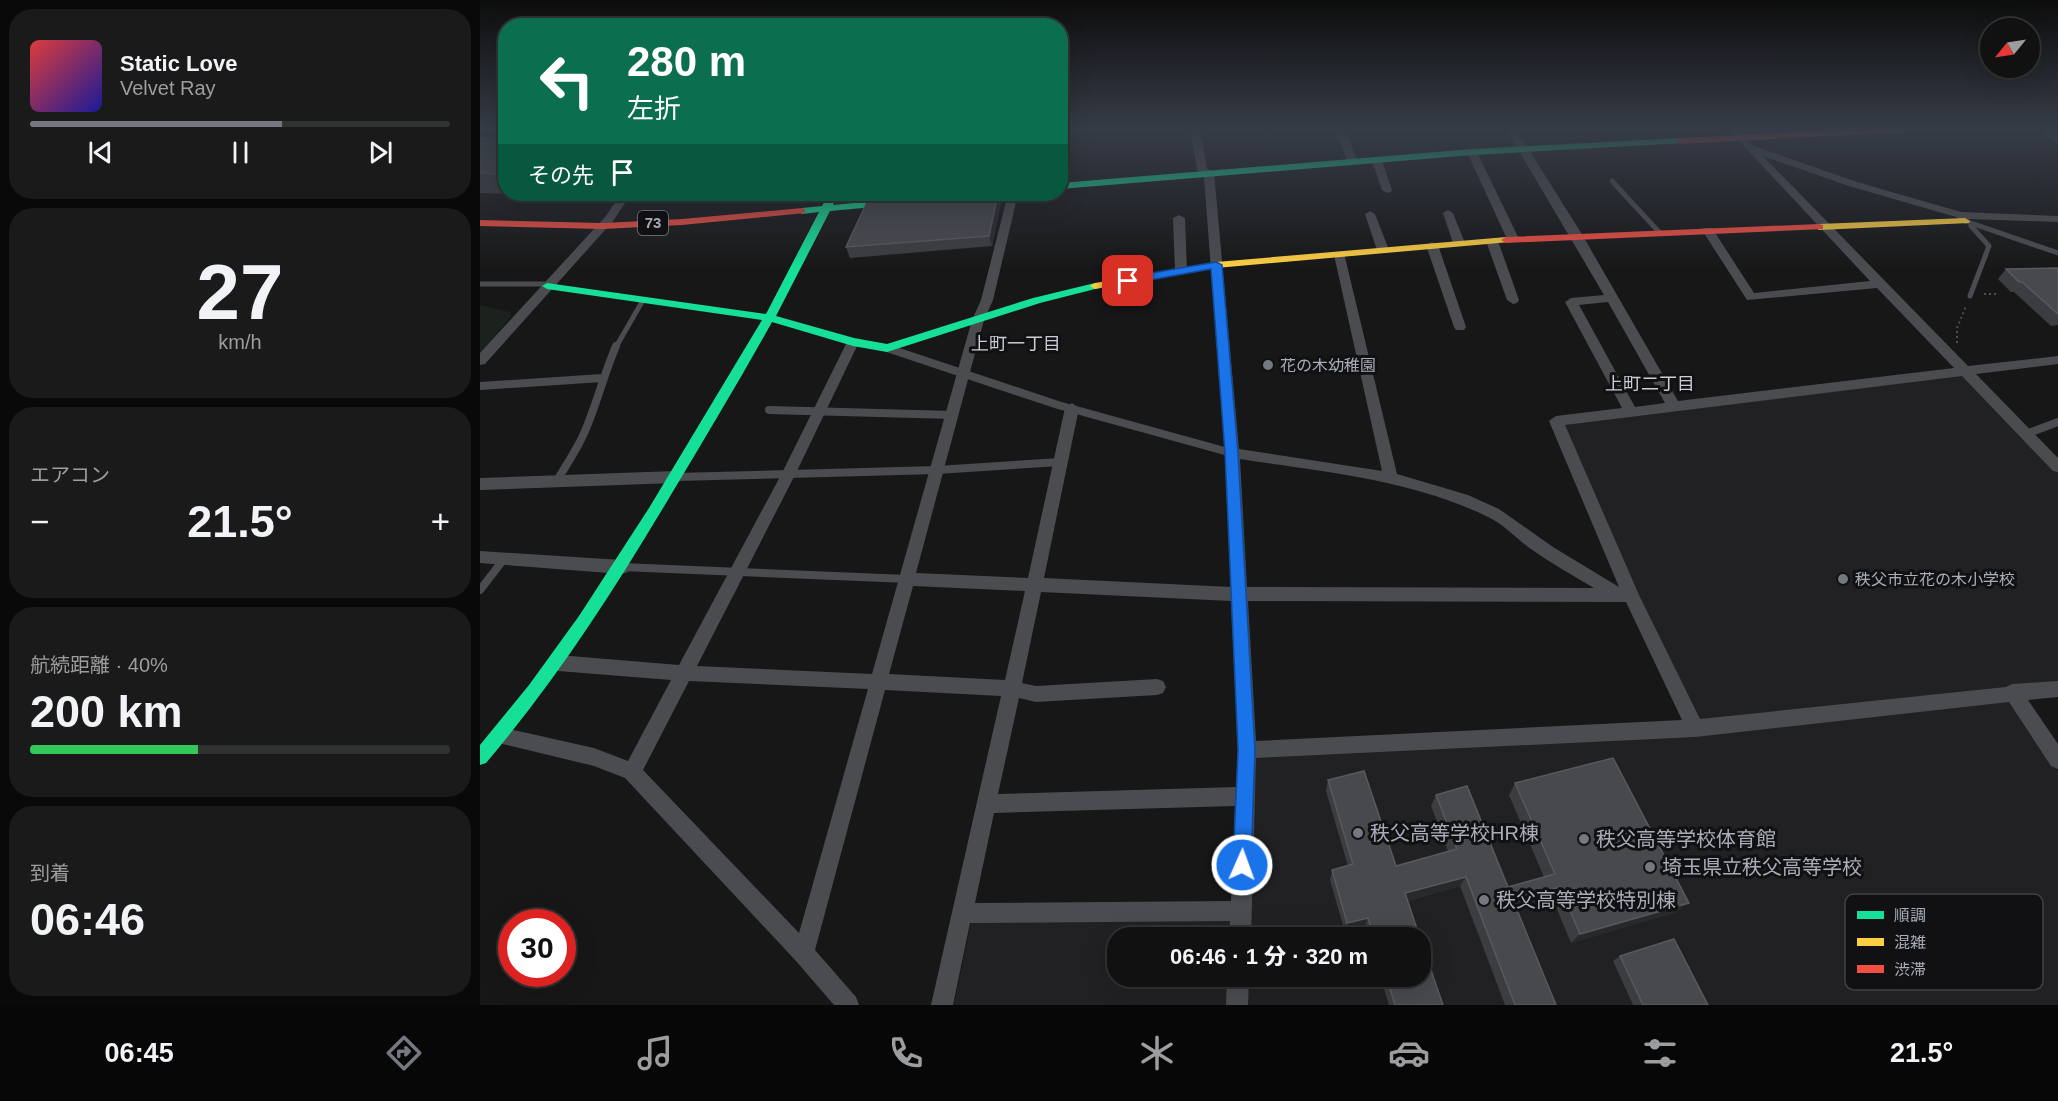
<!DOCTYPE html>
<html lang="ja">
<meta charset="utf-8">
<style>
:root{--surface:#111;--page:#1a1a1a;--text:#f1f3f6;--muted:#9c9d9f;--line:#303131;--accent:#757880}
body{margin:0;font-family:Helvetica,"Noto Sans JP",sans-serif;background:var(--page);color:var(--text);height:100vh;display:flex;flex-direction:column;font-size:22px;white-space:nowrap}
*{box-sizing:border-box;margin:0}
p{font-size:20px;color:var(--muted)}
.icon{flex:none;width:33px;height:33px;fill:none;stroke:currentColor;stroke-width:2;stroke-linecap:round;stroke-linejoin:round}
.map{position:relative;flex:1;overflow:hidden}
.drawer{display:flex;flex-direction:column;gap:9px;padding:9px;background:#090909;width:480px}
.drawer>*{flex:none}
.hud{position:absolute;left:18px;top:18px;width:570px;height:183px;border-radius:24px;box-shadow:0 6px 24px #0002,0 0 0 2px var(--line);background:#0b6e4f;color:#fff;overflow:hidden}
.needle{width:39px;rotate:240deg}
.controls{position:absolute;left:1500px;top:18px;display:grid;gap:12px}
.controls a{display:grid;place-items:center;width:60px;height:60px;border-radius:50%;background:var(--surface);box-shadow:0 6px 24px #0002,0 0 0 2px var(--line);font-size:30px}
.speed{position:absolute;left:18px;top:909px;display:flex;gap:12px;font-size:30px;font-weight:700;text-align:center}
.speed>*{display:grid;place-content:center;width:78px;height:78px;border-radius:50%;background:var(--surface);box-shadow:0 6px 24px #0002,0 0 0 2px var(--line);line-height:1}
.speed .limit{border:9px solid #d22;background:#fff;color:#111}
.pin{position:absolute;display:grid;place-items:center;width:51px;height:51px;color:#fff;margin:-26px;border-radius:12px;box-shadow:0 3px 9px #0006}
.me{position:absolute;width:66px;margin:-33px;rotate:2deg;stroke-linejoin:round;filter:drop-shadow(0 0 4px #0008)}
.turn{display:flex;align-items:center;gap:21px;height:126px;padding:0 30px;font-size:27px}
.turn .icon{width:78px;height:78px;stroke-width:2.5}
.turn b{display:block;font-size:42px;line-height:51px}
.then{display:flex;align-items:center;height:57px;padding:0 30px;background:#0003;gap:12px;font-size:22px}
.big{font-size:45px;font-weight:800;line-height:1.1}
.drawer .tile{flex:1;display:flex;flex-direction:column;justify-content:center;gap:9px;min-width:0;padding:0 21px;border-radius:24px;background:var(--page)}
.drawer .dial{align-items:center;gap:0}
.dial b{font-size:78px;line-height:1}
.song{display:flex;align-items:center;gap:18px}
.cover{width:72px;height:72px;border-radius:9px;background:linear-gradient(135deg,hsl(0 70% 55%),hsl(240 70% 35%))}
.played{height:6px;border-radius:3px;background:linear-gradient(90deg,var(--accent) 60%,var(--line) 60%)}
.keys{display:flex;justify-content:space-around;direction:ltr}
.heat{display:flex;justify-content:space-between;align-items:center;font-size:33px;direction:ltr}
.charge{height:9px;border-radius:4px;background:linear-gradient(90deg,#34c759 40%,var(--line) 0)}
.trip{position:absolute;left:627px;top:927px;width:324px;height:60px;border-radius:24px;background:var(--surface);box-shadow:0 6px 24px #0002,0 0 0 2px var(--line);font-weight:800;line-height:60px;text-align:center}
.tabs{display:flex;height:96px;justify-content:space-around;align-items:center;background:#070707;color:var(--muted)}
.tabs .icon{width:42px;height:42px}
.tabs .current{color:var(--accent)}
.tabs b{font-size:27px;color:var(--text)}
main{display:flex;flex:1;min-height:0}
.map>svg:first-child{display:block}
</style>
<main>
<section class="drawer">
<div class="tile">
<div class="song"><i class="cover"></i><div><b>Static Love</b><p>Velvet Ray</p></div></div>
<div class="played"></div>
<div class="keys"><svg class="icon" aria-label="previous" viewBox="0 0 24 24"><path d="M18 5L8 12l10 7zM5 5v14"/></svg><svg class="icon" aria-label="pause" viewBox="0 0 24 24"><path d="M8 5v14M16 5v14"/></svg><svg class="icon" aria-label="next" viewBox="0 0 24 24"><path d="M6 5l10 7-10 7zM19 5v14"/></svg></div>
</div>
<div class="tile dial"><b>27</b><p>km/h</p></div>
<div class="tile"><p>エアコン</p>
<div class="heat"><a>−</a><b class="big">21.5°</b><a>+</a></div>
</div>
<div class="tile"><p>航続距離 · 40%</p><b class="big">200 km</b><div class="charge"></div></div>
<div class="tile"><p>到着</p><b class="big">06:46</b></div>
</section>
<div class="map">
<svg width="1578" height="1005" viewBox="0 0 1578 1005">
<rect width="100%" height="100%" fill="#171717"/>
<!-- built -->
<path fill="#212124" d="M1486,373L1578,466V693L1536,697L1578,760V1005H757L758,977L940,976V938L760,937L767,750L1215,728L1076,421Z
M756,902L755,937L638,938V976L753,977L752,1005H474L493,913Z"/>
<!-- green -->
<path fill="#1b211c" d="M0,305L30,312L32,315L0,354Z"/>
<g fill="none" stroke-linecap="round" stroke-linejoin="round">
<!-- path -->
<path stroke="#4d4e52" stroke-width="2" stroke-dasharray="2 3" stroke-linecap="butt" d="M1504,294H1516
M1477,343V328L1486,306"/>
<!-- lane-far1 -->
<path stroke="#4b4c50" stroke-width="5" d="M1564,129L1578,142
M1132,181L1179,232
M1485,221L1578,253
M0,284H69
M1490,296L1509,246L1491,226
M136,347L163,300"/>
<!-- lane -->
<path stroke="#4b4c50" stroke-width="8" d="M407,348L578,405L752,453
M0,386L122,378
M289,410L472,415
M1546,434L1578,422
M196,477L457,470L580,462
M77,481C86,465 98,448 105,431C117,403 124,374 136,346
M142,567L427,579
M0,590L24,559"/>
<!-- street -->
<path fill="#4b4c50" fill-rule="evenodd" d="M710,129H720L727,169L734,172L759,449L902,471L854,255L856,253H864L917,474L988,495L1019,509L1073,547L1139,587L1069,421L1076,416L1142,408L1085,302L1091,298L1124,295L1026,129H1036L1103,236L1198,401L1474,368L1397,288L1267,300L1222,230L1224,228H1232L1274,293L1390,281L1248,129H1258L1274,146L1377,182L1481,212L1578,216V222L1489,219V223L1485,224L1476,217L1369,186L1283,156L1488,366L1578,356V364L1496,374L1578,458V472L1573,471L1482,376L1085,425L1159,595L1220,719L1526,687L1532,684L1578,681V697L1548,700L1578,744V769L1571,766L1529,702L1215,737L776,758L771,938H749L750,921L490,923L473,1005H451L521,696L405,690L335,950L376,997L379,1005H354L316,961L145,778L114,766L14,742L11,736L14,730L20,727L114,748L148,761L191,680L78,671L72,668L69,663L72,658L78,655L199,665L302,473L367,342L373,338L379,342L316,473L217,666L392,674L492,320L501,300L528,194H538L513,300L504,320L436,573L548,578L585,408L592,403L599,408L564,578L751,587L745,453L724,177L718,174ZM1128,302L1185,403L1155,407L1099,305ZM760,459C843,472 931,479 1008,517C1023,524 1035,537 1048,547C1069,562 1092,575 1114,588L767,587ZM433,586L545,591L525,680L409,674ZM561,592L751,601L758,750L756,787L518,794L539,698L556,702L677,695L683,693L686,687L683,681L677,679L556,686L542,683ZM768,601L1146,602L1202,720L776,741ZM209,681L388,689L319,933L163,770ZM755,806L751,901L495,903L514,813Z
M855,129H865L878,163L877,165L868,163Z
M988,150L997,152L1039,239L1037,241H1029L1027,239L987,152Z
M897,158L902,161L912,190L911,192L907,193L902,190L892,161Z
M141,194H151L133,221L5,364L0,365V353L125,217Z
M968,210L973,213L985,243L983,245L979,246L973,243L963,213Z
M890,211L895,214L909,250L907,252L903,253L897,250L885,214Z
M699,215L705,218L707,271L701,275L695,271L693,218Z
M1012,238L1018,241L1039,300L1037,303L1033,304L1027,300L1006,241Z
M952,242L958,245L986,327L984,330H976L974,327L946,245Z
M195,471L200,473L202,477L200,481L195,483L0,490V478Z
M0,551L142,560L148,562L150,567L148,572L142,574L0,563Z
M747,976H769L768,1005H746Z"/>
<!-- fast -->
<path fill="#16e098" fill-rule="evenodd" d="M1200,138L1203,139V143L992,155L580,189V183L992,149Z
M349,194H358L353,205L415,199L420,202L415,205L350,211L296,316L374,338L407,344L553,298L615,283L620,286L619,288L560,303L407,352L373,346L292,322C261,378 228,433 195,488C138,584 79,677 6,763L0,765V745L49,685L99,616L169,508L282,320L67,289L62,286L67,283L286,314L339,212L322,214L317,211L322,208L342,206Z"/>
<!-- slow -->
<path fill="#ffcf43" fill-rule="evenodd" d="M1485,218L1490,221L1489,223L1339,230L1334,227L1339,224Z
M1026,237L1030,238V242L736,268L615,289L610,286L615,283L736,262Z"/>
<!-- jam -->
<path fill="#f24e42" fill-rule="evenodd" d="M1380,129H1427L1423,132L1200,144L1196,141L1200,138Z
M322,208L325,209V213L202,225L123,229L0,226V220L123,223L202,219Z
M1339,224L1343,225V229L1026,243L1021,240L1026,237Z"/>
</g>
<!-- wall -->
<path fill="#3c3d40" d="M0,138L26,143V194H40H39L0,193Z
M398,194H413L412,195L399,196Z
M471,194H521L522,198L512,246L370,258L366,247L405,199L406,201Z
M1578,268V325L1571,326L1534,292H1531L1518,279L1526,269Z
M848,780L916,866L968,851L951,806L956,795L1028,887L1064,877L1029,795L1035,783L1196,912L1091,943L1072,897L1036,907L1076,1005H1025L980,886L928,901L940,938H889L885,926L865,932L850,880L852,870L868,866L846,791Z
M1140,956L1228,1005H1153L1133,961Z
M900,976H940L963,1005H909Z"/>
<!-- shaded-wall -->
<path fill="#28292a" d="M22,138L26,143H15Z
M518,194H521L522,198L512,246L509,236Z
M986,877L980,886L921,903L925,893Z
M1080,887L1072,897L1026,909L1033,900Z
M1209,903L1196,912L1091,943L1100,934Z
M888,918L885,926L865,932L867,923Z"/>
<!-- building -->
<path fill="#48494d" stroke="#57595e" stroke-width="1.5" d="M0,138H22L15,143H26V172L24,174L0,173Z
M471,194H518L509,236L366,247L388,200L405,199V201Z
M1578,268V314L1542,282H1539L1526,269Z
M1133,758L1209,903L1100,934L1080,887L1033,900L1076,1005H1035L986,877L925,893L940,938H894L888,918L867,923L852,870L873,864L848,780L884,771L916,866L977,849L956,795L987,786L1028,887L1075,874L1035,783Z
M940,938L963,1005H915L906,976H940Z
M1194,939L1228,1005H1163L1140,956Z"/>
<!-- sky -->
<linearGradient id="sky" x2="0" y2="1"><stop stop-color="#0d0d0d"/><stop offset="0.48" stop-color="#363c47"/><stop offset="1" stop-color="#363c47" stop-opacity="0"/></linearGradient>
<rect width="1578" height="269" fill="url(#sky)"/>
<!-- route -->
<path fill="#1a73e8" stroke="#114b97" stroke-width="1.5" d="M736,262L742,265L758,453L775,750L771,865L769,872L762,874L756,872L753,865L758,750L745,453L731,269L648,284L642,281L648,277Z"/>
<!-- markers -->
<g fill="#757880" stroke="#111113" stroke-width="2">
<circle cx="788" cy="365" r="6"/>
<circle cx="1363" cy="579" r="6"/>
<circle cx="878" cy="833" r="6"/>
<circle cx="1104" cy="839" r="6"/>
<circle cx="1170" cy="867" r="6"/>
<circle cx="1004" cy="900" r="6"/>
</g>
<g text-anchor="middle" stroke-width="6" stroke-linejoin="round" paint-order="stroke">
<!-- shield labels -->
<rect fill="#111113" stroke="#7b7e86" stroke-width="1.5" x="158" y="211" width="30" height="24" rx="4.5"/>
<g font-size="15" font-weight="bold" fill="#a8adb8">
<text x="173" y="228">73</text>
</g>
<!-- poi labels -->
<g font-size="16" fill="#a8adb8" stroke="#111113" text-anchor="start">
<text x="800" y="371">花の木幼稚園</text>
<text x="1375" y="585">秩父市立花の木小学校</text>
</g>
<!-- neighbourhood labels -->
<g font-size="18" fill="#c9ccd4" stroke="#111113">
<text x="536" y="350">上町一丁目</text>
<text x="1170" y="390">上町二丁目</text>
</g>
<!-- near-poi labels -->
<g font-size="20" fill="#a8adb8" stroke="#111113" text-anchor="start">
<text x="890" y="840">秩父高等学校HR棟</text>
<text x="1116" y="846">秩父高等学校体育館</text>
<text x="1182" y="874">埼玉県立秩父高等学校</text>
<text x="1016" y="907">秩父高等学校特別棟</text>
</g>
</g>
<!-- legend -->
<rect x="1365" y="894" width="198" height="96" rx="9" fill="#111113" stroke="#3e4045" stroke-width="1.5"/>
<rect x="1377" y="911" width="27" height="8" fill="#16e098"/>
<rect x="1377" y="938" width="27" height="8" fill="#ffcf43"/>
<rect x="1377" y="965" width="27" height="8" fill="#f24e42"/>
<g font-size="16" fill="#a8adb8">
<text x="1414" y="921">順調</text>
<text x="1414" y="948">混雑</text>
<text x="1414" y="975">渋滞</text>
</g>
</svg>
<div class="controls">
<a><svg class="needle" viewBox="-14 -14 28 28"><path d="M0-13l5 13h-10z" fill="#e53935"/><path d="M0 13l5-13h-10z" fill="#9c9d9f"/></svg></a>
</div>
<div class="speed"><div class="limit">30</div></div>
<div class="pin" style="left:648px;top:281px;background:#d93025"><svg class="icon" aria-label="arrive" viewBox="0 0 24 24"><path d="M6 21V4h12l-3 4 3 4H6"/></svg></div>
<svg class="me" style="left:762px;top:865px" viewBox="-20 -20 40 40"><circle r="17" fill="#1a73e8" stroke="#fff" stroke-width="3"/><path d="M0-11L8 9 0 5-8 9z" fill="#fff"/></svg>
<div class="trip">06:46 · 1 分 · 320 m</div>
<div class="hud">
<div class="turn"><svg class="icon" aria-label="left" viewBox="0 0 24 24"><path d="M17 20v-9H6M10 6l-5 5 5 5"/></svg><div><b>280 m</b>左折</div></div>
<div class="then">その先<svg class="icon" aria-label="arrive" viewBox="0 0 24 24"><path d="M6 21V4h12l-3 4 3 4H6"/></svg></div>
</div>
</div>
</main>
<nav class="tabs">
<b>06:45</b>
<svg class="icon current" aria-label="directions" viewBox="0 0 24 24"><path d="M12 3l9 9-9 9-9-9zM9 14v-3h6M13 9l2 2-2 2"/></svg>
<svg class="icon" aria-label="music" viewBox="0 0 24 24"><path d="M9 18V5l10-2v13"/><circle cx="6" cy="18" r="3"/><circle cx="16" cy="16" r="3"/></svg>
<svg class="icon" aria-label="phone" viewBox="0 0 24 24"><path d="M5 4h4l2 5-3 2q2 4 5 5l2-3 5 2v4C11 20 4 13 5 4z"/></svg>
<svg class="icon" aria-label="climate" viewBox="0 0 24 24"><path d="M12 3v18M4 7l16 10M4 17L20 7"/></svg>
<svg class="icon" aria-label="car" viewBox="0 0 24 24"><path d="M5 17H2v-5l4-1 3-4h7l3 4 3 1v5h-3M9 17h6M6 11h13"/><circle cx="7" cy="17" r="2"/><circle cx="17" cy="17" r="2"/></svg>
<svg class="icon" aria-label="filters" viewBox="0 0 24 24"><path d="M4 7h16M4 17h16"/><circle cx="9" cy="7" r="2"/><circle cx="15" cy="17" r="2"/></svg>
<b>21.5°</b>
</nav>
